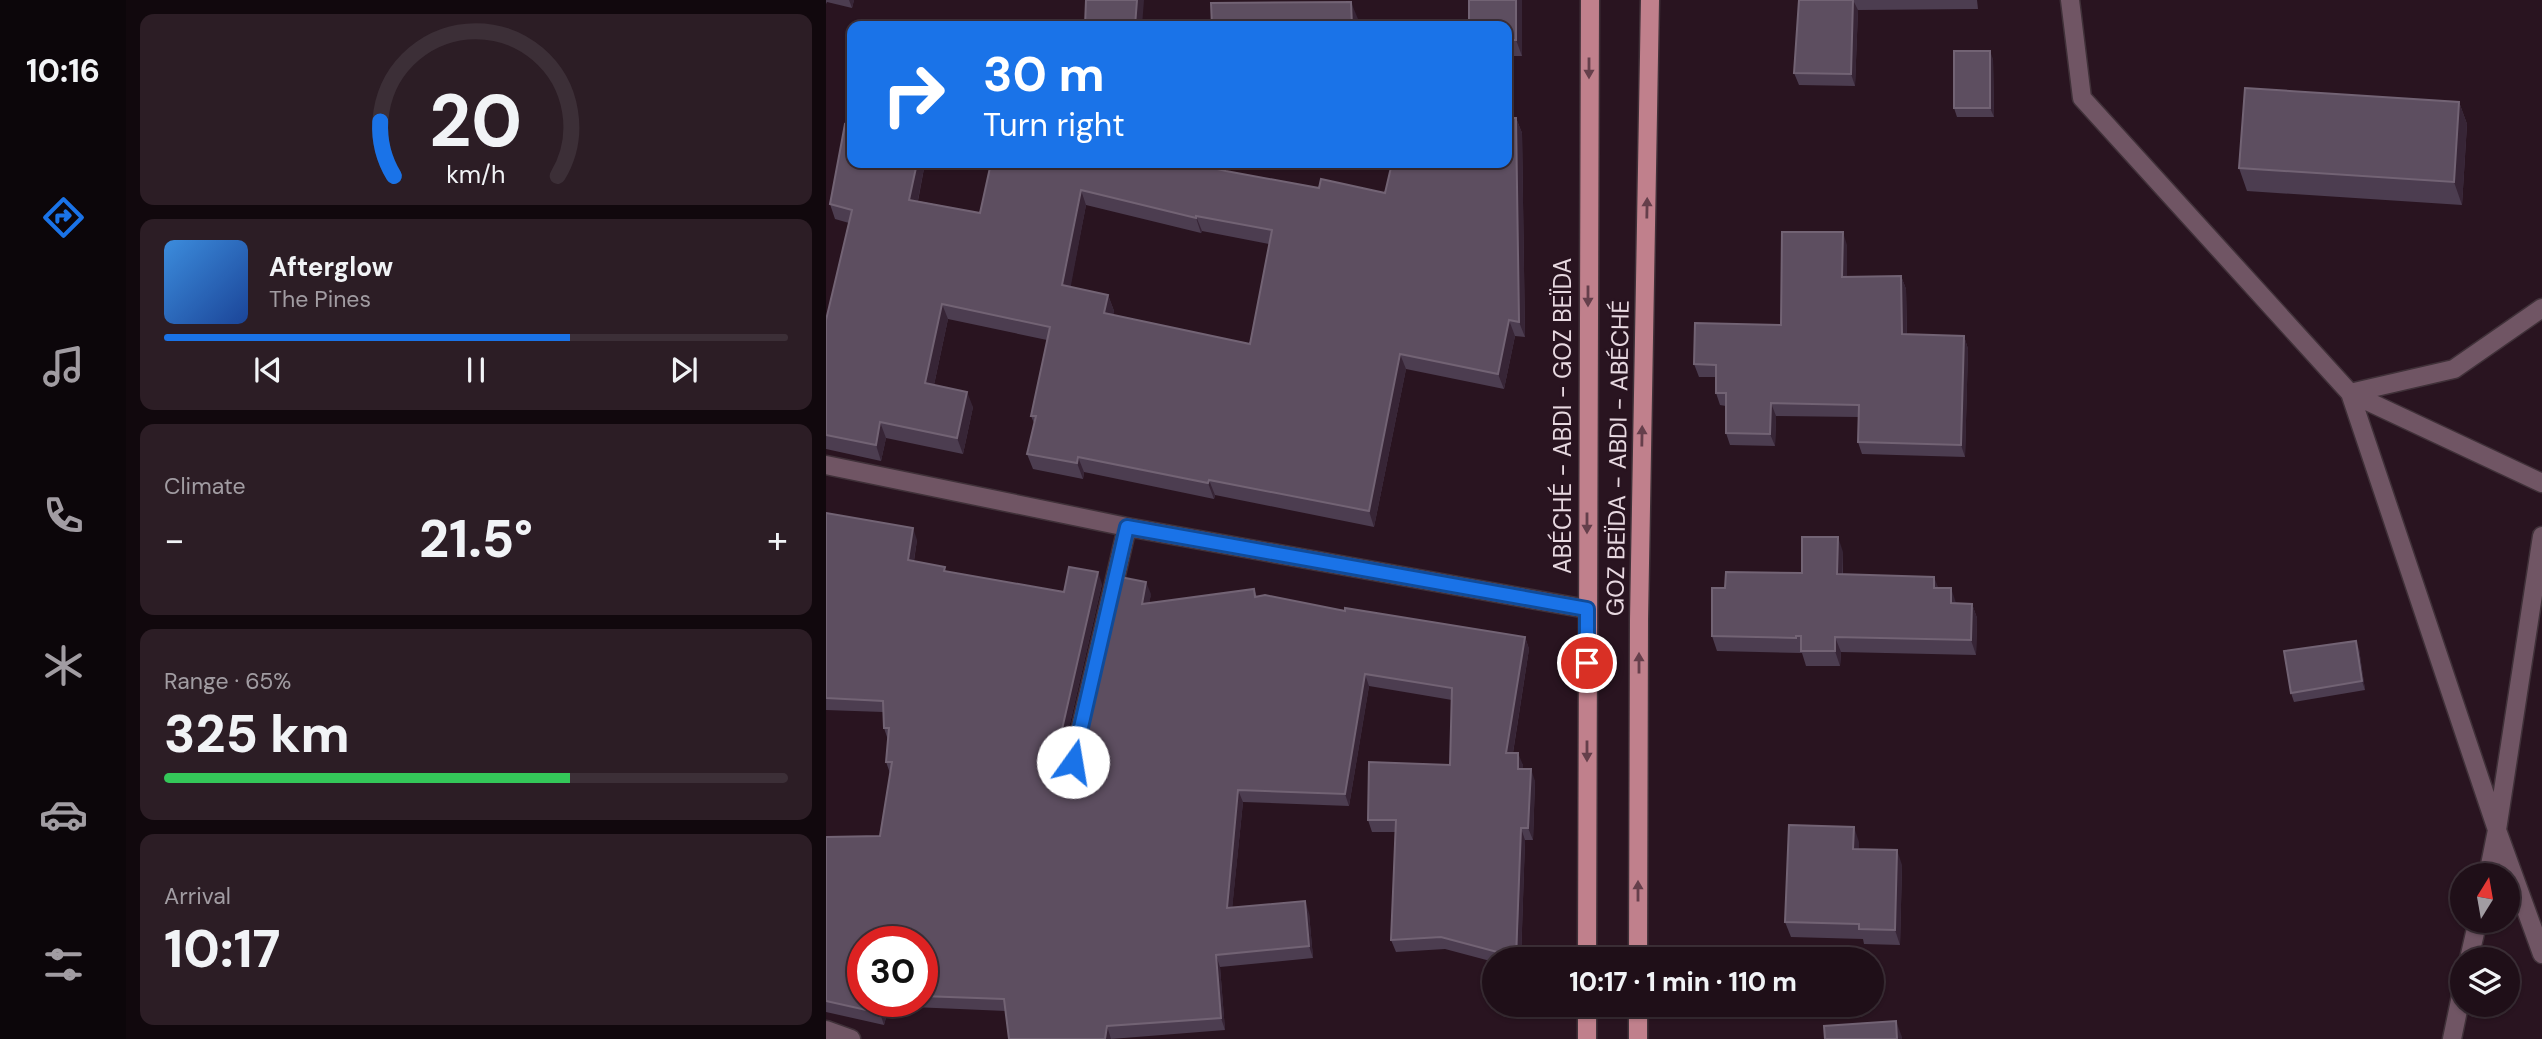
<!DOCTYPE html>
<meta charset="utf-8">
<style>
:root{--surface:#1f0f18;--page:#2c1d25;--text:#f1f3f6;--muted:#a19ca2;--line:#3c2f37;--accent:#1a73e8}
body{margin:0;font-family:"DM Sans",sans-serif;background:var(--page);color:var(--text);height:100vh;display:flex;flex-direction:column;font-size:26px;white-space:nowrap}
*{box-sizing:border-box;margin:0}
p{font-size:23px;color:var(--muted)}
.icon{flex:none;width:38px;height:38px;fill:none;stroke:currentColor;stroke-width:2;stroke-linecap:round;stroke-linejoin:round}
.map{position:relative;flex:1;overflow:hidden}
.drawer{display:flex;flex-direction:column;gap:14px;padding:14px;background:#11080d;width:700px}
.drawer>*{flex:none}
.banner{position:absolute;left:21px;top:21px;width:665px;height:147px;border-radius:14px;box-shadow:0 2px 5px #0004,0 0 0 2px var(--line);background:#1a73e8;color:#fff;overflow:hidden}
.needle{width:46px;rotate:11deg}
.fabs{position:absolute;left:1624px;top:863px;display:grid;gap:14px}
.fabs a{display:grid;place-items:center;width:70px;height:70px;border-radius:50%;background:var(--surface);box-shadow:0 2px 5px #0004,0 0 0 2px var(--line);font-size:35px}
.speed{position:absolute;left:21px;top:926px;display:flex;gap:14px;font-size:35px;font-weight:700;text-align:center}
.speed>*{display:grid;place-content:center;width:91px;height:91px;border-radius:50%;background:var(--surface);box-shadow:0 2px 5px #0004,0 0 0 2px var(--line);line-height:1}
.speed .limit{border:10px solid #d22;background:#fff;color:#111}
.pin{position:absolute;display:grid;place-items:center;width:60px;height:60px;color:#fff;margin:-30px;border:4px solid #fff;border-radius:50%;box-shadow:0 2px 7px #0007}
.me{position:absolute;width:77px;margin:-38px;rotate:13deg;stroke-linejoin:round;filter:drop-shadow(0 0 5px #0008)}
.turn{display:flex;align-items:center;gap:24px;height:147px;padding:0 21px;font-size:32px}
.turn .icon{width:91px;height:91px;stroke-width:2.5}
.turn b{display:block;font-size:49px;line-height:60px}
.big{font-size:52px;font-weight:800;line-height:1.1}
.drawer .widget{flex:1;display:flex;flex-direction:column;justify-content:center;gap:10px;min-width:0;padding:0 24px;border-radius:14px;background:var(--page)}
.drawer .dial{align-items:center;gap:0}
.dial svg{height:182px;overflow:visible;fill:none;stroke:var(--line);stroke-width:7;stroke-linecap:round;text-anchor:middle}
.dial text{fill:var(--text);stroke:none}
.song{display:flex;align-items:center;gap:21px}
.cover{width:84px;height:84px;border-radius:10px;background:linear-gradient(135deg,hsl(210 70% 55%),hsl(220 70% 35%))}
.played{height:7px;border-radius:4px;background:linear-gradient(90deg,var(--accent) 65%,var(--line) 65%)}
.keys{display:flex;justify-content:space-around;direction:ltr}
.heat{display:flex;justify-content:space-between;align-items:center;font-size:38px;direction:ltr}
.charge{height:10px;border-radius:5px;background:linear-gradient(90deg,#34c759 65%,var(--line) 0)}
.trip{position:absolute;left:656px;top:947px;width:402px;height:70px;border-radius:35px;background:var(--surface);box-shadow:0 2px 5px #0004,0 0 0 2px var(--line);font-weight:800;line-height:70px;text-align:center}
main{display:flex;flex:1;min-height:0}
.dock{display:flex;flex-direction:column;width:126px;justify-content:space-around;align-items:center;background:#0c060a;color:var(--muted)}
.dock .icon{width:49px;height:49px}
.dock .current{color:var(--accent)}
.dock b{font-size:32px;color:var(--text)}
.map>svg:first-child{display:block}
</style>
<main>
<nav class="dock">
<b>10:16</b>
<svg class="icon current" aria-label="directions" viewBox="0 0 24 24"><path d="M12 3l9 9-9 9-9-9zM9 14v-3h6M13 9l2 2-2 2"/></svg>
<svg class="icon" aria-label="music" viewBox="0 0 24 24"><path d="M9 18V5l10-2v13"/><circle cx="6" cy="18" r="3"/><circle cx="16" cy="16" r="3"/></svg>
<svg class="icon" aria-label="phone" viewBox="0 0 24 24"><path d="M5 4h4l2 5-3 2q2 4 5 5l2-3 5 2v4C11 20 4 13 5 4z"/></svg>
<svg class="icon" aria-label="climate" viewBox="0 0 24 24"><path d="M12 3v18M4 7l16 10M4 17L20 7"/></svg>
<svg class="icon" aria-label="car" viewBox="0 0 24 24"><path d="M5 17H2v-5l4-1 3-4h7l3 4 3 1v5h-3M9 17h6M6 11h13"/><circle cx="7" cy="17" r="2"/><circle cx="17" cy="17" r="2"/></svg>
<svg class="icon" aria-label="filters" viewBox="0 0 24 24"><path d="M4 7h16M4 17h16"/><circle cx="9" cy="7" r="2"/><circle cx="15" cy="17" r="2"/></svg>
</nav>
<section class="drawer">
<div class="widget dial"><svg viewBox="0 0 100 80">
<path d="M14 69A42 42 0 1 1 86 69"/>
<path d="M14 69A42 42 0 0 1 8 45" stroke="#1a73e8"/>
<text x="50" y="56" font-size="32" font-weight="700">20</text>
<text x="50" y="72" font-size="11">km/h</text>
</svg></div>
<div class="widget">
<div class="song"><i class="cover"></i><div><b>Afterglow</b><p>The Pines</p></div></div>
<div class="played"></div>
<div class="keys"><svg class="icon" aria-label="previous" viewBox="0 0 24 24"><path d="M18 5L8 12l10 7zM5 5v14"/></svg><svg class="icon" aria-label="pause" viewBox="0 0 24 24"><path d="M8 5v14M16 5v14"/></svg><svg class="icon" aria-label="next" viewBox="0 0 24 24"><path d="M6 5l10 7-10 7zM19 5v14"/></svg></div>
</div>
<div class="widget"><p>Climate</p>
<div class="heat"><a>−</a><b class="big">21.5°</b><a>+</a></div>
</div>
<div class="widget"><p>Range · 65%</p><b class="big">325 km</b><div class="charge"></div></div>
<div class="widget"><p>Arrival</p><b class="big">10:17</b></div>
</section>
<div class="map">
<svg width="1716" height="1039" viewBox="0 0 1716 1039">
<rect width="100%" height="100%" fill="#291420"/>
<g fill="none" stroke-linecap="round" stroke-linejoin="round">
<defs>
<path id="minor" d="M1244,0L1256,98L1524,393L1716,483
M1716,308L1628,369L1524,393L1671,830L1716,954
M0,465L301,527L761,609
M241,788L301,527
M1662,875L1671,830L1716,536
M1643,959L1652,920
M0,1030L25,1039
M1626,1039L1636,991"/>
<path id="major" d="M761,959L764,0
M812,959L813,620L824,0
M761,1039V1004
M812,1039V1004"/>
</defs>
<!-- minor casing -->
<use href="#minor" stroke="#403139" stroke-width="21"/>
<!-- major casing -->
<use href="#major" stroke="#403139" stroke-width="21"/>
<!-- minor -->
<use href="#minor" stroke="#705564" stroke-width="18"/>
<!-- major -->
<use href="#major" stroke="#c0808c" stroke-width="18"/>
</g>
<!-- wall -->
<path fill="#4c3d50" fill-rule="evenodd" d="M0,0H28L26,8L1,2L0,4Z
M643,0H696V56H681V26Z
M973,0H1151L1152,9L1032,10L1029,86L973,85L968,73Z
M1167,59L1168,117H1131L1128,108Z
M1633,102L1641,124L1636,205L1421,191L1413,168Z
M690,118L696,133L699,337L689,336L678,389L580,369L548,527L389,495L388,499L258,472L257,479L207,469L201,454L208,423L205,416L221,340L122,319L108,385L147,407L137,454L60,438L55,461L0,449V320L23,223L9,219L4,204L99,163L92,201L154,213L165,163L400,171L493,188L559,193ZM260,205L375,233L376,231L443,244L424,344L287,315L288,311L282,295L244,287Z
M1021,245V277L1075,276L1080,289L1081,334L1138,336L1142,349L1139,457L1036,454L1032,442V417L950,416L949,446L904,445L900,433V406L894,405L890,393V377H873L868,364L955,325Z
M0,513L91,540L88,561L120,571L238,592L276,584L230,785L235,787L244,784L248,779L325,594L323,603L428,589L431,597L699,637L703,649L687,753L697,765L696,769L709,781L707,840H699L695,959H668V962L619,949L570,952L565,940L569,832H546L542,820L624,765L626,700L543,686L523,806L417,802L406,908L483,913L487,958L394,967L399,1030L285,1039H183L180,1011L63,1006L58,1025L0,1012V837L54,836L64,773L60,762L62,740L58,728L57,712L0,710ZM96,942V1001H37Z
M1017,552V575L1112,588L1130,603L1146,604L1151,618L1150,655L1015,652L1014,666H980L976,653L891,651L886,636L899,588L976,573Z
M1533,649L1539,690L1468,702L1465,693Z
M1033,842V849L1076,865L1074,945L1038,944L1037,939L965,937L959,922Z"/>
<!-- shaded-wall -->
<path fill="#372536" d="M23,0H28L26,8Z
M311,0H318L316,26H309Z
M690,0H696V56L690,40Z
M1027,0L1032,10L1029,86L1025,74Z
M525,2L534,24V26H526Z
M1164,51L1167,59L1168,117L1164,108Z
M1633,102L1641,124L1636,205L1628,182Z
M690,118L696,133L699,337L693,322Z
M91,163H99L89,215L83,200Z
M255,190L260,205L242,301L236,285Z
M370,216L376,231L375,233L370,218Z
M1017,232L1021,245V289L1016,277Z
M1075,276L1080,289L1081,347L1076,334Z
M282,295L288,311L284,328L278,313Z
M116,304L122,319L105,399L99,383Z
M683,320L689,336L678,389L672,374Z
M1138,336L1142,349L1139,457L1135,445Z
M574,354L580,369L548,527L543,511Z
M141,392L147,407L137,454L131,438Z
M945,403L950,416L949,446L944,434Z
M54,422L60,438L55,461L50,445Z
M252,457L258,472L257,479L251,463Z
M383,480L389,495L388,499L382,483Z
M87,528L91,540L86,572L82,560Z
M1012,537L1017,552L1016,589L1011,574Z
M272,572L276,584L230,785L226,773Z
M1108,577L1114,592L1108,588Z
M320,582L325,594L321,616L316,604Z
M1125,588L1130,603H1125Z
M1146,604L1151,618L1150,655L1145,640Z
M699,637L703,649L685,765L680,753Z
M1009,637L1015,652L1014,666L1009,651Z
M1530,641L1533,649L1539,690L1536,681Z
M539,674L543,686L523,806L519,794Z
M692,753L697,765L696,781L692,769Z
M705,769L709,781L707,840L702,828Z
M412,790L417,802L405,920L401,908Z
M1028,827L1033,842V864L1027,849Z
M695,828L699,840L695,959H691Z
M1071,850L1076,865L1074,945L1069,930Z
M479,901L483,913L487,958L483,946Z
M390,955L394,967L399,1030L395,1018Z
M57,1001H61L63,1006L58,1025L54,1013Z
M1070,1021L1076,1037V1039H1071Z
M281,1026L285,1039H279Z"/>
<!-- building -->
<path fill="#5d4e60" stroke="#726374" stroke-width="2" fill-rule="evenodd" d="M260,0H311L309,26H259Z
M643,0H690V40H681V26H643Z
M973,0H1027L1025,74L968,73Z
M525,2L526,26H386L385,3Z
M1128,51H1164V108H1128Z
M1419,88L1633,102L1628,182L1413,168Z
M681,118H690L693,322L683,320L672,374L574,354L543,511L383,480L382,483L252,457L251,463L201,454L210,416H205L224,327L116,304L99,383L141,392L131,438L54,422L50,445L0,435V320L26,210L4,204L19,124L26,125V163H91L83,200L154,213L165,163H365L400,171L493,188L495,179L559,193L566,163H681ZM255,190L370,218V216L446,230L424,344L278,313L282,295L236,285Z
M956,232H1017L1016,277L1075,276L1076,334L1138,336L1135,445L1032,442L1033,405L945,403L944,434L900,433V393H890V365L868,364L869,323L955,325Z
M0,513L87,528L82,560L119,567L118,571L238,592L243,567L272,572L226,773L228,784L235,787L244,784L248,779L294,577L320,582L316,604L428,589L429,597L439,595L519,611V608L699,637L680,753H692V769H705L702,828H695L690,957L615,937L565,940L570,820H542L543,762L624,765L626,688L539,674L519,794L412,790L401,908L479,901L483,946L390,955L395,1018L281,1026L279,1039H183L178,999L96,996V942H37V1001H57L54,1013L0,1001V837L54,836L66,762H60L63,728H58L57,701L0,698Z
M976,537H1012L1011,574L1108,577V588H1125V603L1146,604L1145,640L1009,637V651H975V636H970V638L886,636V588H899L900,572L976,573Z
M1530,641L1536,681L1465,693L1458,651Z
M963,825L1028,827L1027,849L1071,850L1069,930L1033,929V924L959,922Z
M1070,1021L1071,1039H999L998,1026Z"/>
<!-- one-way arrows -->
<defs><path id="oneway-solid" d="M-6-.8H1V-3.2L6.5 0L1 3.2V.8H-6Z" transform="scale(1.75)"/></defs>
<g fill="#653f4b">
<use href="#oneway-solid" transform="translate(763 68) rotate(90)"/>
<use href="#oneway-solid" transform="translate(821 208) rotate(-89)"/>
<use href="#oneway-solid" transform="translate(762 296) rotate(90)"/>
<use href="#oneway-solid" transform="translate(816 436) rotate(-89)"/>
<use href="#oneway-solid" transform="translate(761 523) rotate(90)"/>
<use href="#oneway-solid" transform="translate(813 663) rotate(-90)"/>
<use href="#oneway-solid" transform="translate(761 751) rotate(90)"/>
<use href="#oneway-solid" transform="translate(812 891) rotate(-90)"/>
</g>
<g fill="none" stroke-linecap="round" stroke-linejoin="round">
<defs>
<path id="route" d="M247,762L301,527L761,609V663"/>
</defs>
<!-- route casing -->
<use href="#route" stroke="#114b97" stroke-width="18"/>
<!-- route -->
<use href="#route" stroke="#1a73e8" stroke-width="12"/>
</g>
<g text-anchor="middle" stroke-width="5" stroke-linejoin="round" paint-order="stroke">
<!-- street labels -->
<g font-size="24" fill="#e8d9e1" stroke="#291420">
<text transform="translate(737 416) rotate(-90)" y="8">ABÉCHÉ - ABDI - GOZ BEÏDA</text>
<text transform="translate(792 458) rotate(-89)" y="8">GOZ BEÏDA - ABDI - ABÉCHÉ</text>
</g>
</g>
</svg>
<div class="fabs">
<a><svg class="needle" viewBox="-14 -14 28 28"><path d="M0-13l5 13h-10z" fill="#e53935"/><path d="M0 13l5-13h-10z" fill="#a19ca2"/></svg></a>
<a><svg class="icon" aria-label="layers" viewBox="0 0 24 24"><path d="M12 4l9 5-9 5-9-5zM3 14l9 5 9-5"/></svg></a>
</div>
<div class="speed"><div class="limit">30</div></div>
<div class="pin" style="left:761px;top:663px;background:#d93025"><svg class="icon" aria-label="arrive" viewBox="0 0 24 24"><path d="M6 21V4h12l-3 4 3 4H6"/></svg></div>
<svg class="me" style="left:247px;top:762px" viewBox="-20 -20 40 40"><circle r="19" fill="#fff"/><path d="M0-13L10 11 0 6-10 11z" fill="#1a73e8"/></svg>
<div class="trip">10:17 · 1 min · 110 m</div>
<div class="banner">
<div class="turn"><svg class="icon" aria-label="right" viewBox="0 0 24 24"><path d="M7 20v-9h11M14 6l5 5-5 5"/></svg><div><b>30 m</b>Turn right</div></div>
</div>
</div>
</main>
